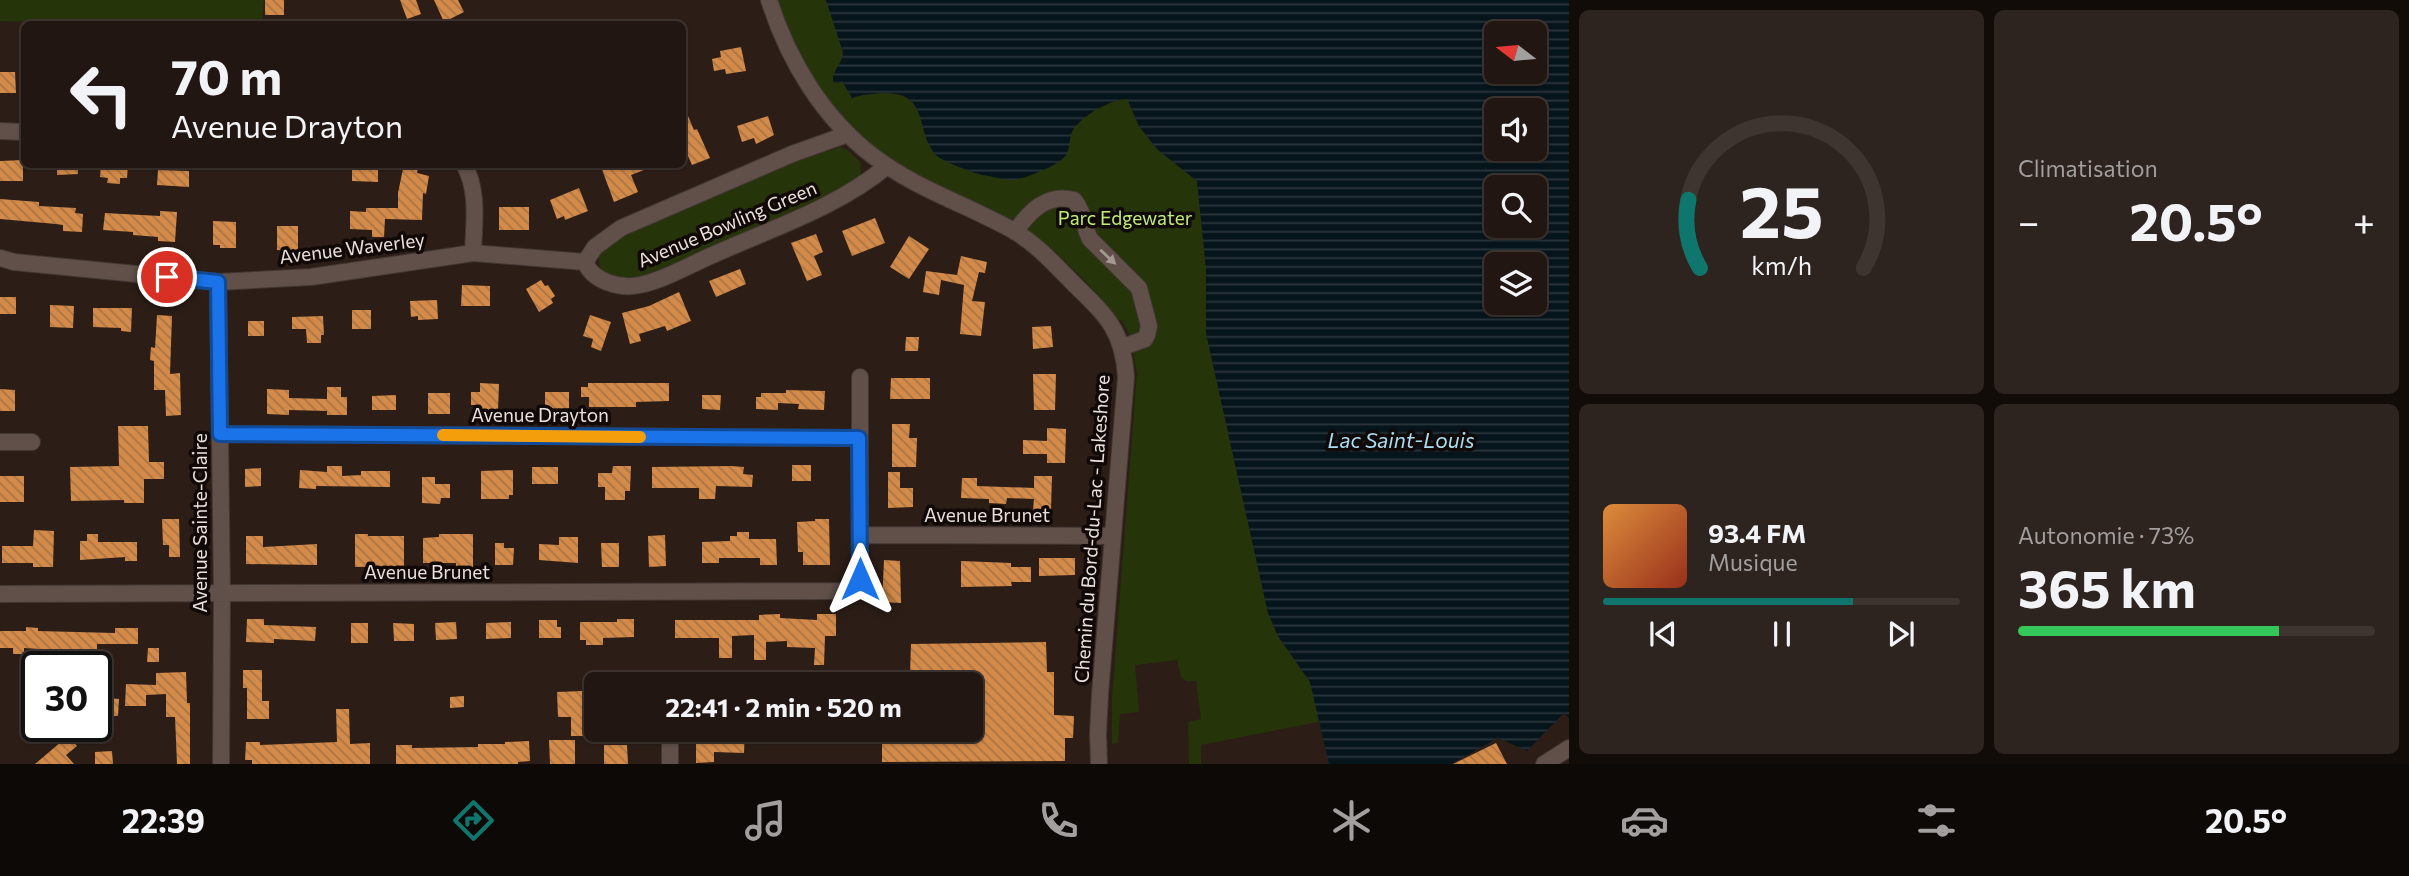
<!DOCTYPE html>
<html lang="fr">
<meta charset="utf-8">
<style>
:root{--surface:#211611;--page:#2d231f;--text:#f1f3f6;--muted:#a29f9f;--line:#3e3531;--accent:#0f766e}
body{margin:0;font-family:Commissioner,sans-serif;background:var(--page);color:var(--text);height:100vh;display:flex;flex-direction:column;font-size:26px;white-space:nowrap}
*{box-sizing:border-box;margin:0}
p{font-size:23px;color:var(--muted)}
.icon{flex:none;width:38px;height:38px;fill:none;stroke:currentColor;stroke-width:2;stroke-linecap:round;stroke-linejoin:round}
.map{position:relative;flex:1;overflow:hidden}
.drawer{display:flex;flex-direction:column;gap:10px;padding:10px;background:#120c09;width:840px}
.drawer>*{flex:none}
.top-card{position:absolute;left:21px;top:21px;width:665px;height:147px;border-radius:10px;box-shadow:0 2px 5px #0004,0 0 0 2px var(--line);background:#211611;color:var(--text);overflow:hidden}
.needle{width:46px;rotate:286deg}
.tools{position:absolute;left:1484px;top:21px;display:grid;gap:14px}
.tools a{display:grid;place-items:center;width:63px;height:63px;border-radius:10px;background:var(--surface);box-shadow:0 2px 5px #0004,0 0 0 2px var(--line);font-size:35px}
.speed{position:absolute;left:21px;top:651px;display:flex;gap:14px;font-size:35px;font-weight:700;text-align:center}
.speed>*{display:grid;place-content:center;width:91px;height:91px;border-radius:50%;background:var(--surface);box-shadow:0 2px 5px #0004,0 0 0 2px var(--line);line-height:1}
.speed .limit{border:4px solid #111;border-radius:10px;background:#fff;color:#111}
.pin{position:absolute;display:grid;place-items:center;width:60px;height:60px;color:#fff;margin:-30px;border:4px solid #fff;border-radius:50%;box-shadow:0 2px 7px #0007}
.me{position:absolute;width:77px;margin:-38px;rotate:0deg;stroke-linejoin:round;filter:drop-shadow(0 0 5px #0008)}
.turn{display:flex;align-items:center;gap:24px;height:147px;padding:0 35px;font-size:32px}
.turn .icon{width:91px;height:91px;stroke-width:2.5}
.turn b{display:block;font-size:49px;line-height:60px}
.big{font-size:52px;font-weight:700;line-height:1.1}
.drawer .widget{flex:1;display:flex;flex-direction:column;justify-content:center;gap:10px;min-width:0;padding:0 24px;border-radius:10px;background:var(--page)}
.drawer .dial{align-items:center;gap:0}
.dial svg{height:182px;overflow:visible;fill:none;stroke:var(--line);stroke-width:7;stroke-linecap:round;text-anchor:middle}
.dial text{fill:var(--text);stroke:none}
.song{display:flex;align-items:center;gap:21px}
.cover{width:84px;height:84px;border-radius:10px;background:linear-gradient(135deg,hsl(30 70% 55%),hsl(10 70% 35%))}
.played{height:7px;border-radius:4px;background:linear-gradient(90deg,var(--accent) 70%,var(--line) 70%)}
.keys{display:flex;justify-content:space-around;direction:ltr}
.heat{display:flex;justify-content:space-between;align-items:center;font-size:38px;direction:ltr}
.charge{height:10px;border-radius:5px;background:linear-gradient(90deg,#34c759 73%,var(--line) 0)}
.drawer .tiles{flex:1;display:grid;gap:10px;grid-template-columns:repeat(2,1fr)}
.trip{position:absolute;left:584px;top:672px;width:399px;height:70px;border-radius:10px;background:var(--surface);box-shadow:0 2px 5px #0004,0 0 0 2px var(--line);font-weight:700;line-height:70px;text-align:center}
.tabs{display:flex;height:112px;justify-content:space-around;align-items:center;background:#0d0907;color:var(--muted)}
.tabs .icon{width:49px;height:49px}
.tabs .active{color:var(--accent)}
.tabs b{font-size:32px;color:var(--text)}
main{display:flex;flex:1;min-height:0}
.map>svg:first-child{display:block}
</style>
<main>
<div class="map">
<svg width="1569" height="764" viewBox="0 0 1569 764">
<defs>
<pattern id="water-rules" width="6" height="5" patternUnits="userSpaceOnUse" patternTransform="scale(1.75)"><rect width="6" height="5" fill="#06141b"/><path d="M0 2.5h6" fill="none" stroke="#2a363c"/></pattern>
<pattern id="building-back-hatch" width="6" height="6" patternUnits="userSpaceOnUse" patternTransform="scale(1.75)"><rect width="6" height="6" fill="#d48a48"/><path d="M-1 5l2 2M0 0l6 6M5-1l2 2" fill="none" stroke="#a97546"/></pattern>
</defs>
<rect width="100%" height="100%" fill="#2c1e17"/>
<!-- green -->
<path fill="#26340a" d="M0,0H264L262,24H114L0,21Z
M775,0H826L843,52C843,63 832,71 833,81L836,84L842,81L852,98C862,94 871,94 881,93C918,93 917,109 928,139L1041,171L1066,156C1069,149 1068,142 1071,134C1077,117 1110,99 1128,99L1139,127L1158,150L1197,181L1206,268V333L1268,613L1278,636L1310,682L1317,702L1318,722L1201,745V764H1189L1188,722L1201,719L1196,681H1186L1181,677L1177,660L1135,665L1139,712L1120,714L1118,743L1112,744V699L1137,373L1130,336L1122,320L1120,321C1101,297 1063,256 1038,238C991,206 933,192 888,158C834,117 799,62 775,0Z
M840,147L848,150L860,162L861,173L854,184L656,274C637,278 615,284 600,268L598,254L620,235L777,166L829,148L830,151Z"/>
<!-- water -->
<path fill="url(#water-rules)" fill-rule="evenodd" d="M826,0H1569V718L1564,713L1527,751L1498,738L1451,764H1329L1310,682L1278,636L1268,613L1206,333V268L1197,181L1158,150L1139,126L1127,99C1111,99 1076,118 1071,135C1069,141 1070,149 1066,155C1060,165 1025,179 1013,180C1004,180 991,176 982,175C973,173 943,161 937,156C914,132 931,92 884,93C873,94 862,94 852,98L842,81L836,84L833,81C832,71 843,63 843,52ZM1496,33H1535V72H1496ZM1496,110H1535V149H1496ZM1496,187H1535V226H1496ZM1496,264H1535V303H1496Z"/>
<!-- building -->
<path fill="url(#building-back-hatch)" d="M265,0H284V15H265Z
M400,0H416L421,14L407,19Z
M434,0H458L464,12L444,22Z
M741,47L746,71L726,74L725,69L714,71L712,59L721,57L720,51Z
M0,72H15L16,93H0Z
M682,102L694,130L697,129L710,158L692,165L682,142Z
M768,116L774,135L756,144L754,138L742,142L737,126Z
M23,160V181H0V161Z
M57,164H78V174L57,175Z
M101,164L128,165L127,178H120V184L107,183L108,178L100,177Z
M352,164H378V182L352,181Z
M404,164L418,167L417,173L429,176L426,194L423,193L422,220L385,219L384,237H372V230L350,229V211L366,212V208H398V193Z
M600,164H657V165L631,175L638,192L614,202Z
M158,170L189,171V187L157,185Z
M579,188L588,211L565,220L564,216L557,219L550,200Z
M0,199L39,202V206L76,208L75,213L83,214L82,232L63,231V225L56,224L0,219Z
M499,207H529V230H499Z
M160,211L177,212L175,242L158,241V237L133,235V232L103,230L105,213L160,216Z
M875,218L885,243L852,256L842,231Z
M213,221L236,222V248H220V245H213Z
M277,226H298V251L277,250Z
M816,234L823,252L814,256L822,275L807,281L791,243Z
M909,236L929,249L909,279L890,267Z
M961,256L987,262L985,273L979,272L972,301L985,302L981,336L960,334L964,285L941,280L939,295L923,292L926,271L957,275Z
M740,269L746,284L716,297L709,281Z
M541,280L545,286L548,285L555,296L551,299L553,303L539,312L526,289Z
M462,285L490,286V306H461Z
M679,292L691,321L667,331L665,326L639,334L641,341L630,344L622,313L649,306Z
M0,297H16V314H0Z
M437,300L438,319L418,320V316L411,317L410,301Z
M50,305L74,306L73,328L50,327Z
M93,308H132L131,332L121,331V328L93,327Z
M352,310H371V329H352Z
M157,315L172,316L170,374L180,373L181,415L166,416L165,390H154V361L150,360L151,347L155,348Z
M590,315L611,322L601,351L591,347L593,339L583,336Z
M323,316L324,335H321V343H307L306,329H292V317Z
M248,321H264V336H248Z
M1051,326L1053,347L1033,349L1032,327Z
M906,337H919L918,351H905Z
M1033,374H1056L1055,410H1034Z
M891,378H930V399H890Z
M480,383L499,384L498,411L478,410V405H471V392H480Z
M588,383H669V401L636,402V407H589V397H581V387H588Z
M327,387H341V397H347V415H327V411L289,410V415L267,414V389L289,390V398L327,399Z
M0,389L15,390V411H0Z
M786,390L825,391L824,410L798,409L799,404L778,403V410L756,409V397H761V393H786Z
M545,392H569V408L545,409Z
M428,393H450V414H428Z
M396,395V410H372V396Z
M702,395H721L720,410L702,409Z
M892,424H910L909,438H917L916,467H892Z
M118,426H148L149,462H164V479H144V503H124V500L71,501L70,467L119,466Z
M1047,428L1066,429L1065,463H1047V454H1023V440L1047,441Z
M792,465H811V481H792Z
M327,466H342V476L361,475V471H390V487L316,486V489L299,488L300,470L327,472Z
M613,466H631L630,491H625V500H605V487H598V473H612Z
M731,466L744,467L743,474L753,475L752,487L716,486L715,499H699V488H652V467Z
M532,467H558V484H532Z
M261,468V486L245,487V469Z
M513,470V495H509V499H481V471Z
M888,472H900V488H913V507L888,508Z
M0,476H24V502H0Z
M1034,476H1052L1051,510H1033L1034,499L1007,498L1006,504L989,503V499L961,498L962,478H977V486L1034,488Z
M422,477H435V484H450V498H441L440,504L422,503Z
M162,519H179L180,557H169V545H163Z
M815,519H829L830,565H803V552H798L797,522L815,521Z
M34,530L54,531L53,567H33V563H2V546H33Z
M737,532H749V539H776L777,565H760V558H719V563H702V542L730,541V536H737Z
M87,534H98V542H137V561H125V557L80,560V541H87Z
M355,534H368V536H404V566L355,567Z
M439,534H473V567H456V563H423V538L439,537Z
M665,535L666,566L649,567L648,536Z
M246,536H263V547L317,544V565L246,564Z
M559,537H578V563L539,560V544L559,545Z
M495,543H504V548H514L513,565H495Z
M601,543H619V567H602Z
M1039,558H1075V575L1039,576Z
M884,560L900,561L901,603L882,602Z
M961,561L1011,563V567H1031V582H1011L1012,586L961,587Z
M780,614V618L817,620V614H836V636H825L824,665H814L815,648L787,647V641L766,642V660H754V635L732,636V658H719V638H675V620H759V615Z
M247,619H264V625L316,627L315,641L274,639V643L246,642Z
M617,619H634V637L603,638V645H586V640H580V622H617Z
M539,620H557V627H561V638H539Z
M456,622L457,639L436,640L435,623Z
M511,622V638L486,639V623Z
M351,623H368V643H351Z
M393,623L414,624V641H394Z
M26,627L38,628V631L115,633V628H138V644H97V653L24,648V654H13V648H0V631H26Z
M1046,642L1047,672H1054V715L1074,716L1073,738H1065V761L882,762V730H971V684H847V674H910L911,644Z
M148,648H159V662H147Z
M243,670H262V701H269V719H247V688H243Z
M699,670H718V684H699Z
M186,672L187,703H190V764H177L175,717H166V694L146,695V706H125L126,684L156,685V673Z
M583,691V722H594L595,736H571V717H558L557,692Z
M464,696V707L450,708V697Z
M107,698L119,699L118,716H107Z
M336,709H349L350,744L370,743V764H252V760H245L246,742H260V745L337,742Z
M728,730H745L744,753L714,752V762L696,763V733H728Z
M68,736L77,746L66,755L74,764H35Z
M549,740H575V764H550Z
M529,741L530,761L518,762V764H396V745H412V748L478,747V744H505V742Z
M1496,743L1507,764H1453Z
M604,745H627L628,764H604Z
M112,751L113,764H95V752Z"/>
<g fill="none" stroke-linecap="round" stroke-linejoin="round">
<defs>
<path id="minor" d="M769,0C788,60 823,118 873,156C916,189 968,205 1014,231C1038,245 1058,268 1077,287C1108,317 1123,332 1126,377L1100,694L1098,733L1099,764
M0,131L24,132
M848,134L792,154L621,228L595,247L585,262C593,282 620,289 640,285C665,280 691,264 715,254C773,228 838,207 887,166
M464,164C479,192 474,222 473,253
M1015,232C1029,212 1046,193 1074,200C1084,211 1083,226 1090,239L1139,288L1149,326L1147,335L1145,339L1123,347
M0,258L14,262L218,282L311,277L473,253L585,262
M218,282L222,594L221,764
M220,434L859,438
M0,442H32
M860,535L1113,536
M0,594L844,591L854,588L860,579V377
M670,730V764
M1544,764L1569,748"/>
</defs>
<!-- minor casing -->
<use href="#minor" stroke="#433734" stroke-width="18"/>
<!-- minor -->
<use href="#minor" stroke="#605049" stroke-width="16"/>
</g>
<!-- one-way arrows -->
<defs><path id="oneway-solid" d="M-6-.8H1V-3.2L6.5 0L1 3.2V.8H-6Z" transform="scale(1.75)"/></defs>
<use fill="#a59892" href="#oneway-solid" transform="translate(1108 257) rotate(43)"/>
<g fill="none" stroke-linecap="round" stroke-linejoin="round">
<defs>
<path id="route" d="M167,277L218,282L220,434L859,438L860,579"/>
</defs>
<!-- route casing -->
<use href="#route" stroke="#114b97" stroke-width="18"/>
<!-- route -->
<use href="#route" stroke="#1a73e8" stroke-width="12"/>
<!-- slow -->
<path stroke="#f59e0b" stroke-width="12" d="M443,435L640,437"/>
</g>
<g text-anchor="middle" stroke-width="7" stroke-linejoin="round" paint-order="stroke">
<!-- park labels -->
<g font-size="19" fill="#bfec78" stroke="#100907">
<text x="1125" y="225">Parc Edgewater</text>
</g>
<!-- street labels -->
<g font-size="19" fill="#eae0dc" stroke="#100907">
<text transform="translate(727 224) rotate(-23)" y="7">Avenue Bowling Green</text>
<text transform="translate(352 248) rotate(-7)" y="7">Avenue Waverley</text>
<text x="540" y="422">Avenue Drayton</text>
<text x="987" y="522">Avenue Brunet</text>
<text transform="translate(200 523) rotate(-90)" y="7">Avenue Sainte-Claire</text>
<text transform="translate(1092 529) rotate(-86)" y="7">Chemin du Bord-du-Lac - Lakeshore</text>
<text x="427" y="579">Avenue Brunet</text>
</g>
<!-- water labels -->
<g font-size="21" font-style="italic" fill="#abdef4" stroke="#100907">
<text x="1401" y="448">Lac Saint-Louis</text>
</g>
</g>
</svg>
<div class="tools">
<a><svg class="needle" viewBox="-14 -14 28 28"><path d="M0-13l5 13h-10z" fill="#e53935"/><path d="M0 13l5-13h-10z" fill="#a29f9f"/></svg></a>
<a><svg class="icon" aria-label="sound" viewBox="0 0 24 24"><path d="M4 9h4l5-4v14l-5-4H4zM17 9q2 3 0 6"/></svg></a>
<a><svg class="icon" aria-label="search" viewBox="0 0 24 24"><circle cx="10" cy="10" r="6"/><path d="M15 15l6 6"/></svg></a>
<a><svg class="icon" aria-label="layers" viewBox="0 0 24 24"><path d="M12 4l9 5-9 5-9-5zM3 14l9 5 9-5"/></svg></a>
</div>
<div class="speed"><div class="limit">30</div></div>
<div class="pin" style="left:167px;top:277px;background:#d93025"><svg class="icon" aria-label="arrive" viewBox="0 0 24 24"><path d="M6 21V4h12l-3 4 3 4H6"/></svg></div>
<svg class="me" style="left:860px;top:579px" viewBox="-20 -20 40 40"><path d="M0-17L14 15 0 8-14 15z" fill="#1a73e8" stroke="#fff" stroke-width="4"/></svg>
<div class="trip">22:41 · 2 min · 520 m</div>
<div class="top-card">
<div class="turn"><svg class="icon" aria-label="left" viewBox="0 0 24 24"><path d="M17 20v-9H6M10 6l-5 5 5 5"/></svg><div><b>70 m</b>Avenue Drayton</div></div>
</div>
</div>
<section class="drawer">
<div class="tiles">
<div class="widget dial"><svg viewBox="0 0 100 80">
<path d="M14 69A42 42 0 1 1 86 69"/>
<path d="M14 69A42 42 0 0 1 9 39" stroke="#0f766e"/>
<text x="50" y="56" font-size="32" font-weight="700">25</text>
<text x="50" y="72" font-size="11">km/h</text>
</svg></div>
<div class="widget"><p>Climatisation</p>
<div class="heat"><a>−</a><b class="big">20.5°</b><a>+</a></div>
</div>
<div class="widget">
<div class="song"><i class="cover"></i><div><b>93.4 FM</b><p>Musique</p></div></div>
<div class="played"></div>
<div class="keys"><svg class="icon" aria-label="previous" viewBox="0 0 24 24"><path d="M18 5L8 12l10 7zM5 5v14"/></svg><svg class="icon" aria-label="pause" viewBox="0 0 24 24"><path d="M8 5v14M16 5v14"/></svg><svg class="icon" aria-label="next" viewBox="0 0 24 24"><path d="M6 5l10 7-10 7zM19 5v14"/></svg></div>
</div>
<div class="widget"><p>Autonomie · 73%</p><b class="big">365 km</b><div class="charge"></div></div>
</div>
</section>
</main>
<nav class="tabs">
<b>22:39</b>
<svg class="icon active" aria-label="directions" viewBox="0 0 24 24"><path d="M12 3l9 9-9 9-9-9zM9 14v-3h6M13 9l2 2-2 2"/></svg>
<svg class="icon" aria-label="music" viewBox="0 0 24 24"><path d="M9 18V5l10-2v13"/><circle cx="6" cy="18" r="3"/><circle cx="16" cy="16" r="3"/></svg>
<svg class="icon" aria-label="phone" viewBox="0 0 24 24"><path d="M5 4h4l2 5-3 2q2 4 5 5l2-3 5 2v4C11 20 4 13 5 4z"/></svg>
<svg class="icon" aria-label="climate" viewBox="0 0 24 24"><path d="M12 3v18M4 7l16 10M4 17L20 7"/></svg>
<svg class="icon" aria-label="car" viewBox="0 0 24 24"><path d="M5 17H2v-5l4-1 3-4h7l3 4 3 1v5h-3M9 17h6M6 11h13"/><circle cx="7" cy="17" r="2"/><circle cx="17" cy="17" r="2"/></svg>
<svg class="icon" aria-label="filters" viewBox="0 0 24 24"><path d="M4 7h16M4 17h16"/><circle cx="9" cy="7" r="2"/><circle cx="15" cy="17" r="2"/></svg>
<b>20.5°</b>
</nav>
